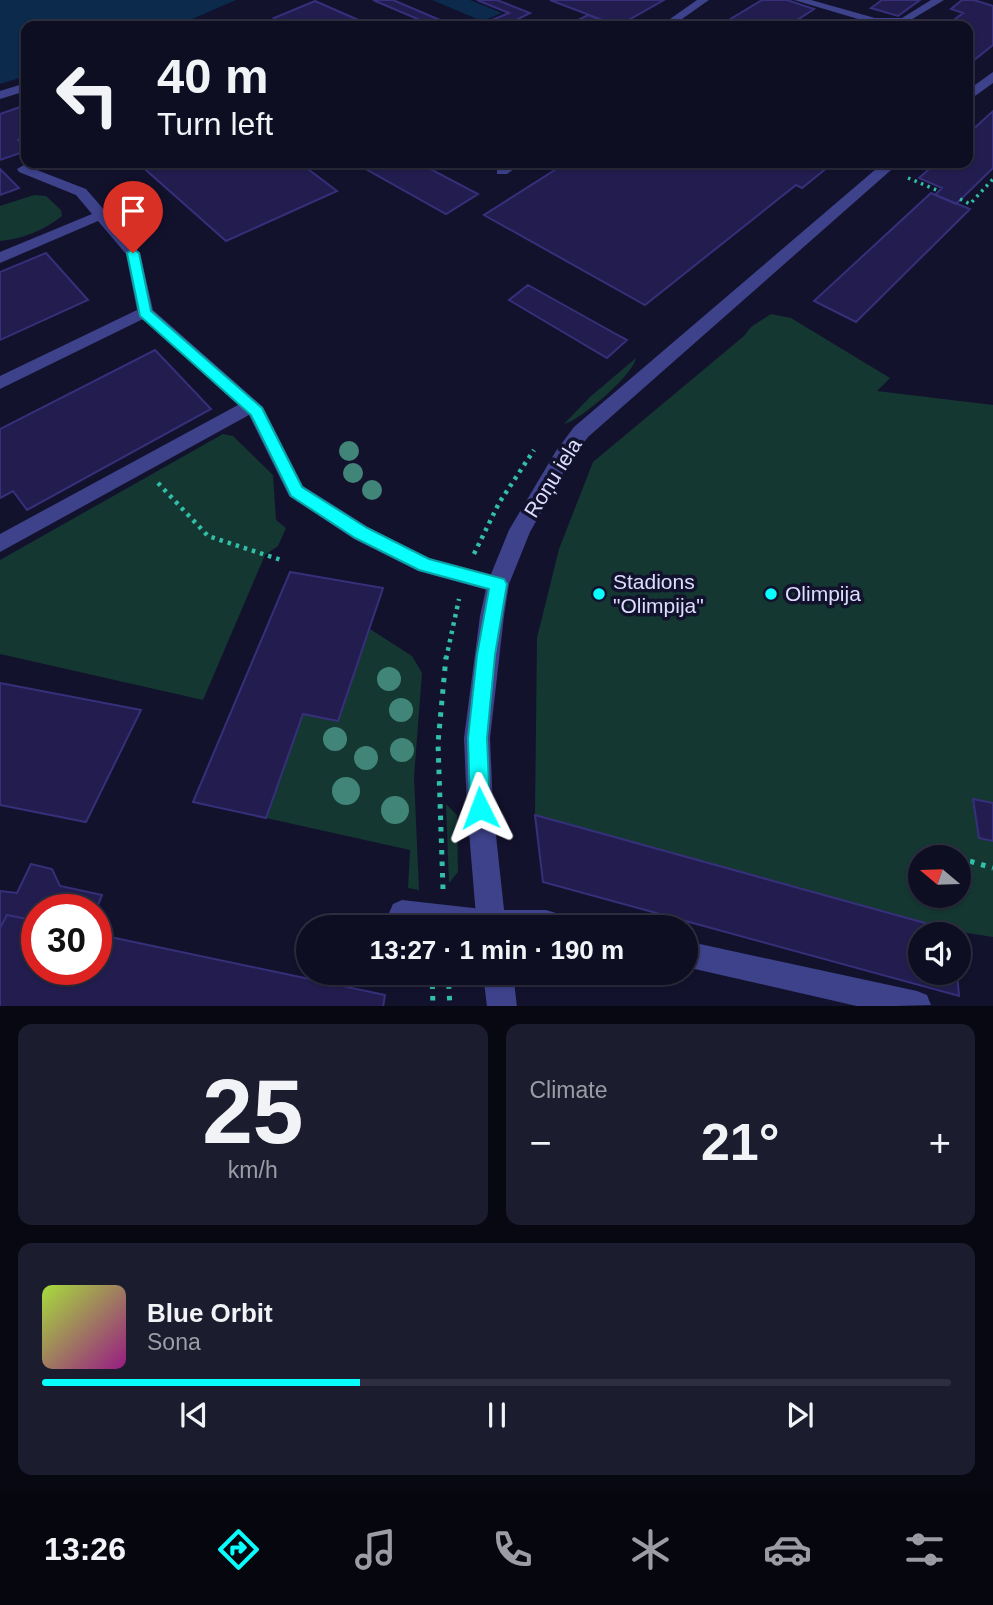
<!DOCTYPE html>
<meta charset="utf-8">
<style>
:root{--surface:#0e0e22;--page:#1c1c2f;--text:#f1f3f6;--muted:#9b9ca5;--line:#2e2e40;--accent:#09fffd}
body{margin:0;font-family:Helvetica,sans-serif;background:var(--page);color:var(--text);height:100vh;display:flex;flex-direction:column;font-size:26px;white-space:nowrap}
*{box-sizing:border-box;margin:0}
p{font-size:23px;color:var(--muted)}
.icon{flex:none;width:38px;height:38px;fill:none;stroke:currentColor;stroke-width:2;stroke-linecap:round;stroke-linejoin:round}
.map{position:relative;height:1006px;overflow:hidden}
.details{display:flex;flex-direction:column;gap:18px;padding:18px;background:#080813;flex:1}
.details>*{flex:none}
.guide{position:absolute;left:21px;top:21px;width:952px;height:147px;border-radius:14px;box-shadow:0 2px 5px #0004,0 0 0 2px var(--line);background:#0e0e22;color:var(--text);overflow:hidden}
.needle{width:46px;rotate:289deg}
.buttons{position:absolute;left:908px;top:845px;display:grid;gap:14px}
.buttons a{display:grid;place-items:center;width:63px;height:63px;border-radius:50%;background:var(--surface);box-shadow:0 2px 5px #0004,0 0 0 2px var(--line);font-size:35px}
.speed{position:absolute;left:21px;top:894px;display:flex;gap:14px;font-size:35px;font-weight:700;text-align:center}
.speed>*{display:grid;place-content:center;width:91px;height:91px;border-radius:50%;background:var(--surface);box-shadow:0 2px 5px #0004,0 0 0 2px var(--line);line-height:1}
.speed .limit{border:10px solid #d22;background:#fff;color:#111}
.pin{position:absolute;display:grid;place-items:center;width:60px;height:60px;color:#fff;margin:-72px -30px;border-radius:50% 50% 50% 0;rotate:-45deg;box-shadow:0 0 7px #0007}
.pin .icon{rotate:45deg}
.me{position:absolute;width:77px;margin:-38px;rotate:357deg;stroke-linejoin:round;filter:drop-shadow(0 0 5px #0008)}
.turn{display:flex;align-items:center;gap:24px;height:147px;padding:0 21px;font-size:32px}
.turn .icon{width:91px;height:91px;stroke-width:2.5}
.turn b{display:block;font-size:49px;line-height:60px}
.big{font-size:52px;font-weight:700;line-height:1.1}
.details .card{flex:1;display:flex;flex-direction:column;justify-content:center;gap:10px;min-width:0;padding:0 24px;border-radius:14px;background:var(--page)}
.details .dial{align-items:center;gap:0}
.dial b{font-size:91px;line-height:1}
.song{display:flex;align-items:center;gap:21px}
.cover{width:84px;height:84px;border-radius:10px;background:linear-gradient(135deg,hsl(80 70% 55%),hsl(310 70% 35%))}
.played{height:7px;border-radius:4px;background:linear-gradient(90deg,var(--accent) 35%,var(--line) 35%)}
.keys{display:flex;justify-content:space-around;direction:ltr}
.heat{display:flex;justify-content:space-between;align-items:center;font-size:38px;direction:ltr}
.details .tiles{flex:1;display:grid;gap:18px;grid-template-columns:1fr 1fr}
.card:last-child{grid-column:span 2}
.trip{position:absolute;left:296px;top:915px;width:402px;height:70px;border-radius:35px;background:var(--surface);box-shadow:0 2px 5px #0004,0 0 0 2px var(--line);font-weight:700;line-height:70px;text-align:center}
.menu{display:flex;height:112px;justify-content:space-around;align-items:center;background:#06060e;color:var(--muted)}
.menu .icon{width:49px;height:49px}
.menu .current{color:var(--accent)}
.menu b{font-size:32px;color:var(--text)}
.map>svg:first-child{display:block}
</style>
<div class="map">
<svg width="993" height="1007" viewBox="0 0 993 1007">
<rect width="100%" height="100%" fill="#13122d"/>
<!-- green -->
<path fill="#143732" fill-rule="evenodd" d="M34,195L46,196L61,210L62,216C45,230 22,239 0,241V206Z
M771,314L791,318L890,378L877,391L993,405V937L954,931L535,815L537,638L559,549L593,462L744,336L751,327ZM920,858H959V896H920Z
M636,358C634,374 580,421 564,424L590,397Z
M223,434L233,436L273,475L276,520L286,528L278,546L265,555L203,700L0,654V560Z
M370,629L412,656L422,673L414,777L419,890L408,888L410,850L266,818L303,714L338,721Z
M446,804L457,815L458,872L449,883Z"/>
<!-- water -->
<path fill="#0b2a4c" d="M0,0H236L176,26H26V76L0,84Z
M432,0H470L502,13L482,21Z"/>
<!-- building -->
<path fill="#221d4e" stroke="#362f7a" stroke-width="2" d="M373,0H393L454,26H434Z
M477,0H497L530,13L506,25L492,20L509,13Z
M550,0H664L618,26Z
M762,0H787L814,9L788,26H719Z
M882,0H920L898,16L871,8Z
M962,0H974L993,6V45L968,65V26H946L963,13L951,9Z
M315,1L372,26H292L274,18Z
M588,15L618,26L568,25Z
M26,105V137L18,140L26,151L0,160V114Z
M993,111V168L956,204L935,195L942,188L919,178L936,163H968V134Z
M138,163H300L337,191L226,241Z
M355,163H419L478,194L446,214Z
M566,163H833L802,188L796,185L645,305L484,215Z
M0,169L19,188L0,195Z
M931,193L970,209L856,322L814,301Z
M46,253L88,300L0,340V272Z
M528,285L614,333L627,340L607,358L509,300Z
M155,350L211,409L27,510L13,491L0,498V429Z
M290,572L383,588L338,721L303,714L266,818L193,802Z
M0,683L141,710L86,822L0,805Z
M973,799L993,803V841L979,838Z
M535,815L954,931L955,934H920V973H957L959,996L543,882Z
M31,864L52,869L60,886L102,895L96,910H37V921L7,915L0,928V891L17,893Z
M7,915L37,921V970H96V934L385,995L383,1007H0V928Z"/>
<g fill="none" stroke-linecap="round" stroke-linejoin="round">
<!-- path-far2 -->
<path stroke="#31bfa7" stroke-width="3.5" stroke-dasharray="2.5 4.5" stroke-linecap="butt" d="M908,178L939,191
M960,199L970,204L993,179"/>
<!-- path-far1 -->
<path stroke="#31bfa7" stroke-width="4.5" stroke-dasharray="3.5 5" stroke-linecap="butt" d="M158,483L208,536L281,560
M474,554L499,503L534,450
M446,659L459,599"/>
<!-- path -->
<path stroke="#31bfa7" stroke-width="5" stroke-dasharray="4.5 7" stroke-linecap="butt" d="M927,848L959,858
M959,858L993,868
M443,889L438,743L446,657
M432,973L433,1007
M448,973L450,1007"/>
<!-- lane -->
<path fill="#3d428b" fill-rule="evenodd" d="M697,0H709L672,26H660Z
M794,0H811L875,18H902L931,0H944L904,24H875Z
M546,20L559,26L542,25L540,23Z
M26,83V91L0,99V91Z
M507,163H523L507,174H497V168Z
M24,165L86,189L106,212L140,253L153,310L263,407L303,486L368,527L429,558L505,578L508,584L505,590L498,593L418,571L354,539L289,496L249,415L0,552V534L238,405L143,319L0,389V376L137,310L126,254L98,221L0,263V252L92,214L76,195L19,172L17,169Z
M402,900L491,910H546L576,919L580,928L402,926L393,922L389,913L393,904Z
M686,941L917,991L927,995L931,1005L861,1007L686,967Z"/>
<!-- street -->
<path fill="#3d428b" fill-rule="evenodd" d="M993,72V83L968,101V90Z
M883,163H899L588,437L570,461L530,532L509,584L504,616L490,738L493,808L506,928H477L467,808L464,738L480,616L487,584L509,530L556,451L574,427Z
M483,973H513L517,1007H487Z"/>
</g>
<!-- trees -->
<g fill="#418478">
<circle cx="349" cy="451" r="10"/>
<circle cx="353" cy="473" r="10"/>
<circle cx="372" cy="490" r="10"/>
<circle cx="389" cy="679" r="12"/>
<circle cx="401" cy="710" r="12"/>
<circle cx="335" cy="739" r="12"/>
<circle cx="402" cy="750" r="12"/>
<circle cx="366" cy="758" r="12"/>
<circle cx="346" cy="791" r="14"/>
<circle cx="395" cy="810" r="14"/>
</g>
<!-- route -->
<path fill="#09fffd" stroke="#06a6a4" stroke-width="2" d="M133,249L139,253L151,311L262,408L302,487L367,528L429,559L504,579L507,584L495,655L487,738L490,808L488,815L480,818L473,815L470,808L468,738L477,655L489,589L419,570L355,538L291,496L251,415L140,316L127,253Z"/>
<!-- markers -->
<g fill="#09fffd" stroke="#13122d" stroke-width="2.5">
<circle cx="599" cy="594" r="7"/>
<circle cx="771" cy="594" r="7"/>
</g>
<g text-anchor="middle" stroke-width="7" stroke-linejoin="round" paint-order="stroke">
<!-- street labels -->
<g font-size="21" fill="#ddf" stroke="#13122d">
<text transform="translate(553 478) rotate(-58)" y="7">Roņu iela</text>
</g>
<!-- poi labels -->
<g font-size="21" fill="#ddf" stroke="#13122d" text-anchor="start">
<text x="613" y="589">Stadions<tspan x="613" dy="24">"Olimpija"</tspan></text>
<text x="785" y="601">Olimpija</text>
</g>
</g>
</svg>
<div class="buttons">
<a><svg class="needle" viewBox="-14 -14 28 28"><path d="M0-13l5 13h-10z" fill="#e53935"/><path d="M0 13l5-13h-10z" fill="#9b9ca5"/></svg></a>
<a><svg class="icon" aria-label="sound" viewBox="0 0 24 24"><path d="M4 9h4l5-4v14l-5-4H4zM17 9q2 3 0 6"/></svg></a>
</div>
<div class="speed"><div class="limit">30</div></div>
<div class="pin" style="left:133px;top:253px;background:#d93025"><svg class="icon" aria-label="arrive" viewBox="0 0 24 24"><path d="M6 21V4h12l-3 4 3 4H6"/></svg></div>
<svg class="me" style="left:480px;top:808px" viewBox="-20 -20 40 40"><path d="M0-17L14 15 0 8-14 15z" fill="#09fffd" stroke="#fff" stroke-width="4"/></svg>
<div class="trip">13:27 · 1 min · 190 m</div>
<div class="guide">
<div class="turn"><svg class="icon" aria-label="left" viewBox="0 0 24 24"><path d="M17 20v-9H6M10 6l-5 5 5 5"/></svg><div><b>40 m</b>Turn left</div></div>
</div>
</div>
<section class="details">
<div class="tiles">
<div class="card dial"><b>25</b><p>km/h</p></div>
<div class="card"><p>Climate</p>
<div class="heat"><a>−</a><b class="big">21°</b><a>+</a></div>
</div>
<div class="card">
<div class="song"><i class="cover"></i><div><b>Blue Orbit</b><p>Sona</p></div></div>
<div class="played"></div>
<div class="keys"><svg class="icon" aria-label="previous" viewBox="0 0 24 24"><path d="M18 5L8 12l10 7zM5 5v14"/></svg><svg class="icon" aria-label="pause" viewBox="0 0 24 24"><path d="M8 5v14M16 5v14"/></svg><svg class="icon" aria-label="next" viewBox="0 0 24 24"><path d="M6 5l10 7-10 7zM19 5v14"/></svg></div>
</div>
</div>
</section>
<nav class="menu">
<b>13:26</b>
<svg class="icon current" aria-label="directions" viewBox="0 0 24 24"><path d="M12 3l9 9-9 9-9-9zM9 14v-3h6M13 9l2 2-2 2"/></svg>
<svg class="icon" aria-label="music" viewBox="0 0 24 24"><path d="M9 18V5l10-2v13"/><circle cx="6" cy="18" r="3"/><circle cx="16" cy="16" r="3"/></svg>
<svg class="icon" aria-label="phone" viewBox="0 0 24 24"><path d="M5 4h4l2 5-3 2q2 4 5 5l2-3 5 2v4C11 20 4 13 5 4z"/></svg>
<svg class="icon" aria-label="climate" viewBox="0 0 24 24"><path d="M12 3v18M4 7l16 10M4 17L20 7"/></svg>
<svg class="icon" aria-label="car" viewBox="0 0 24 24"><path d="M5 17H2v-5l4-1 3-4h7l3 4 3 1v5h-3M9 17h6M6 11h13"/><circle cx="7" cy="17" r="2"/><circle cx="17" cy="17" r="2"/></svg>
<svg class="icon" aria-label="filters" viewBox="0 0 24 24"><path d="M4 7h16M4 17h16"/><circle cx="9" cy="7" r="2"/><circle cx="15" cy="17" r="2"/></svg>
</nav>
